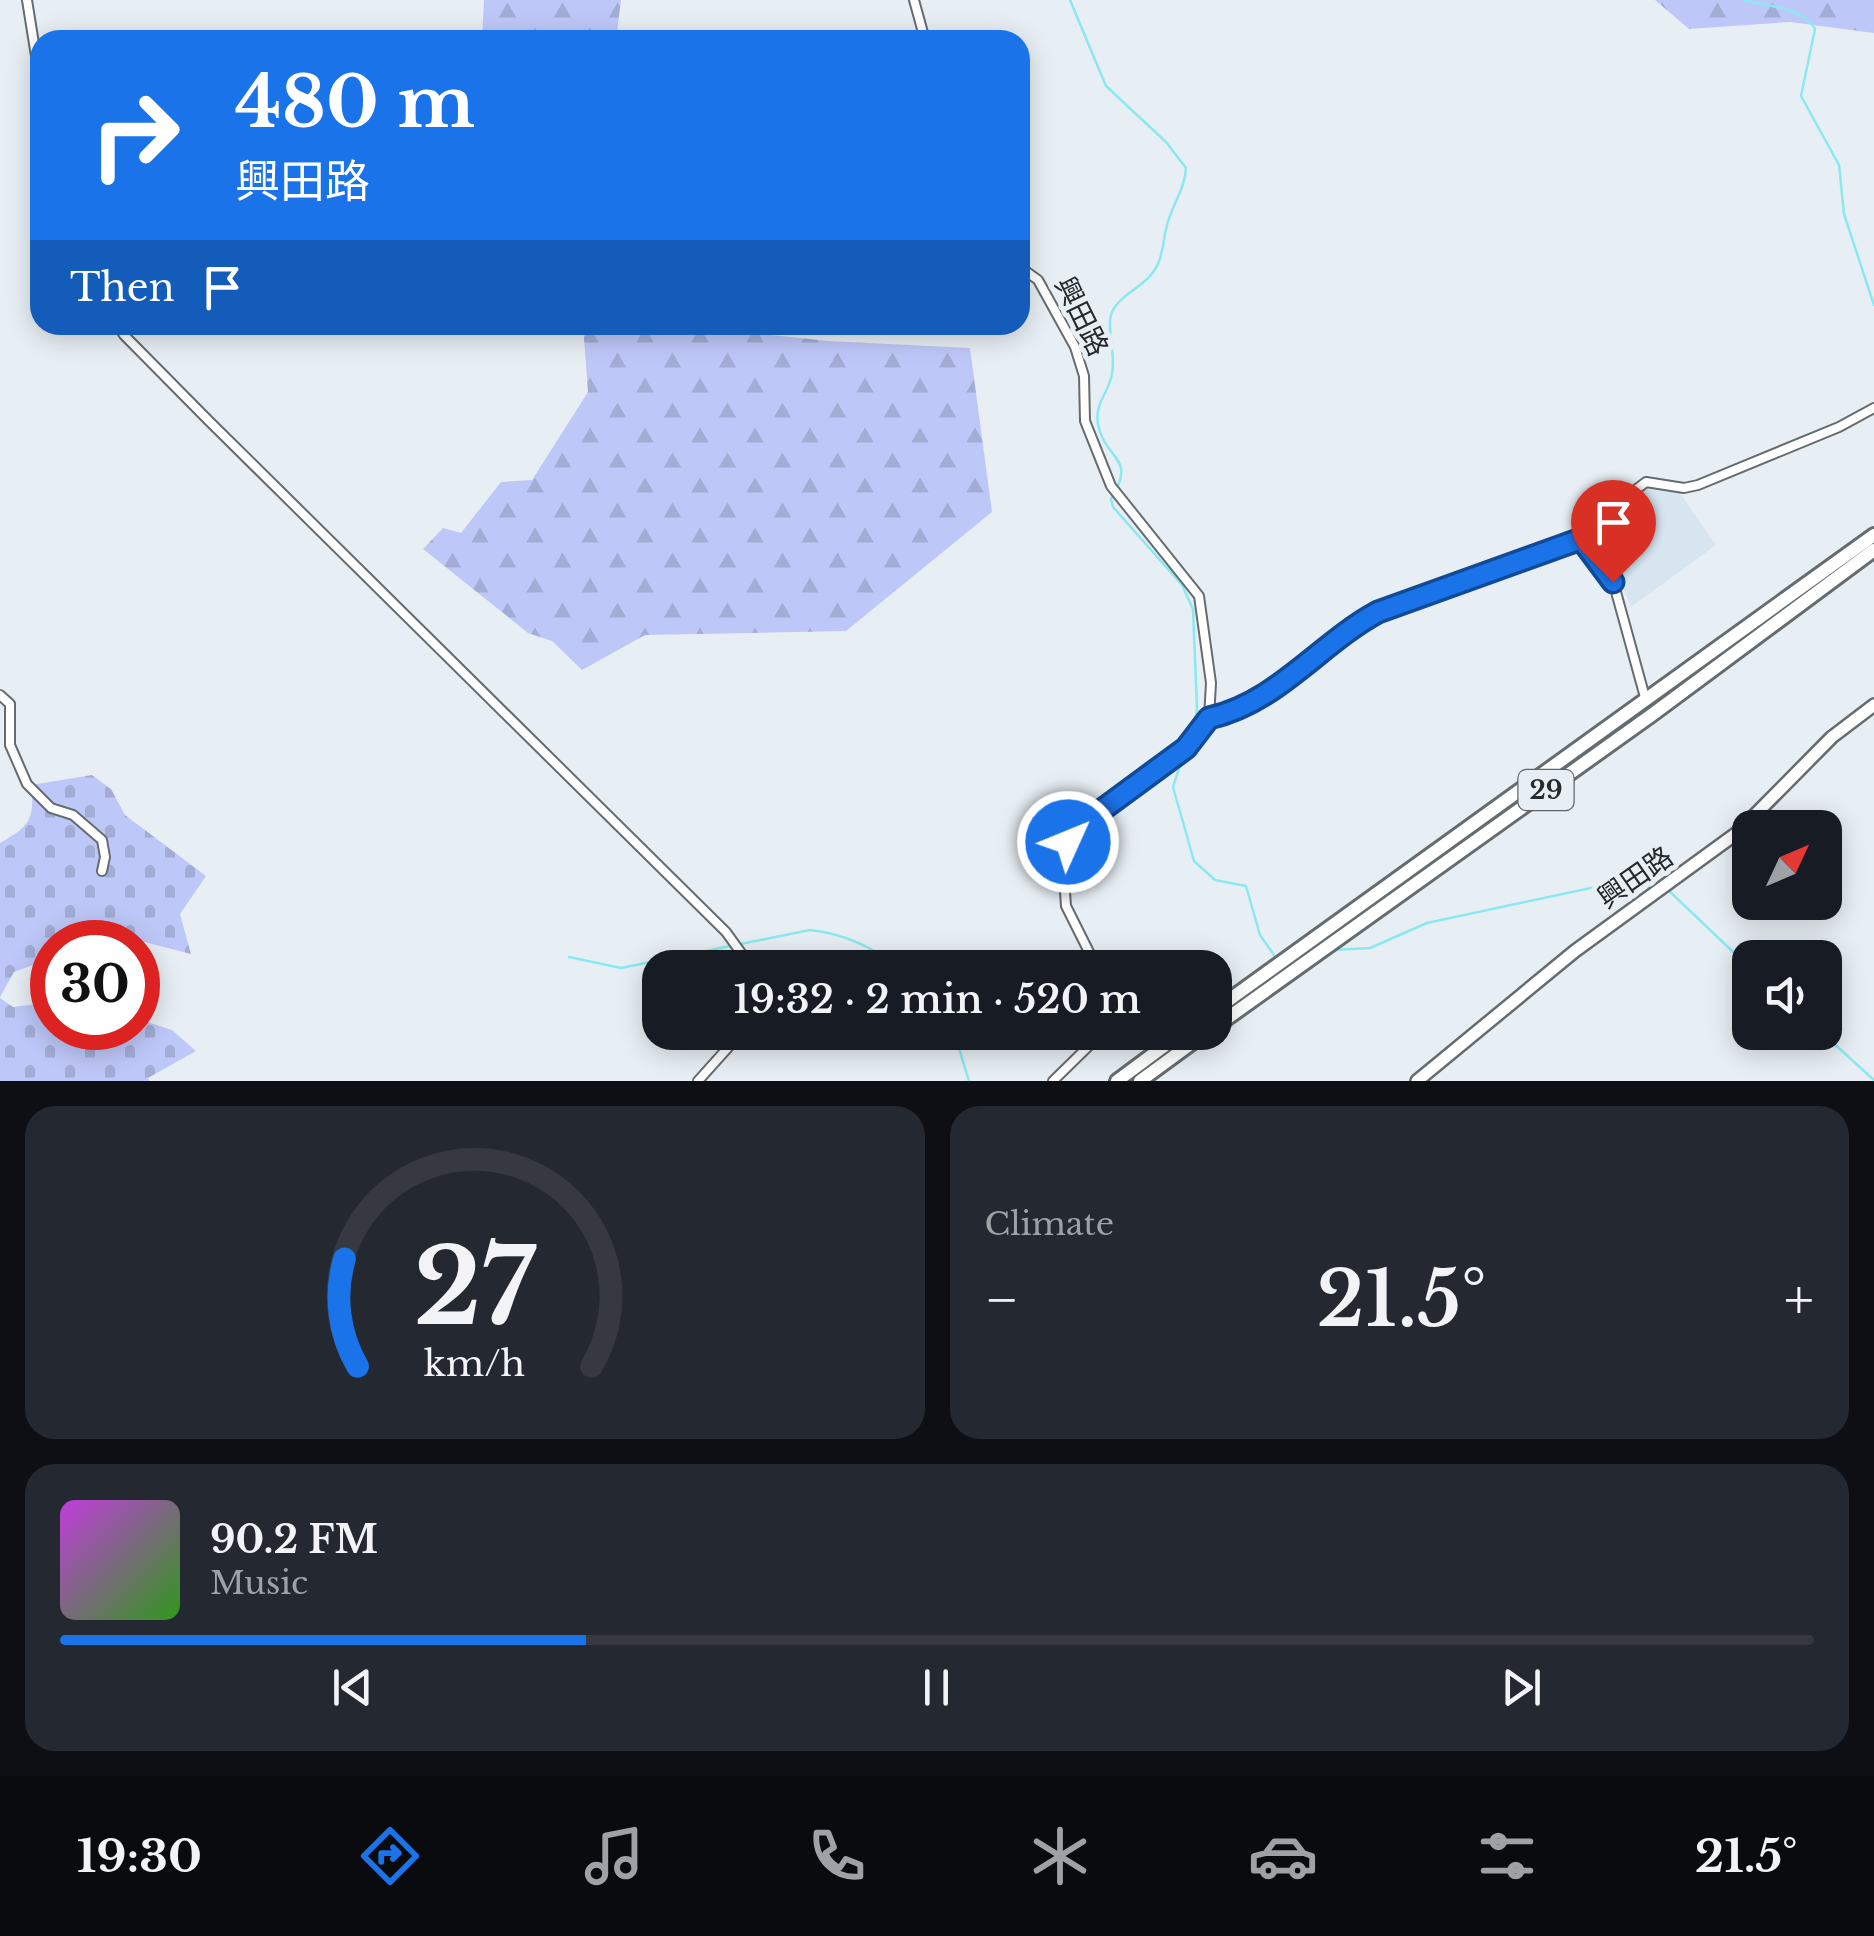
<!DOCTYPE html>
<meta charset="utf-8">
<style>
:root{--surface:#171b24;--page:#242831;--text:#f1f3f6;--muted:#9ea1a6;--line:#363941;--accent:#1a73e8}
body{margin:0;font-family:"Libre Baskerville","Noto Sans TC",serif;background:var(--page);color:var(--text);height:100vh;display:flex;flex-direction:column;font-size:38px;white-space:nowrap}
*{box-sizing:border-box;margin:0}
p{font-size:32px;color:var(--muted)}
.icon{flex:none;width:55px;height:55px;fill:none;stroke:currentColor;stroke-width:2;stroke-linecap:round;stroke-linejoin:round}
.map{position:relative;height:1081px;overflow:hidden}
.drawer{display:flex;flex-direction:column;gap:25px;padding:25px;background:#0d0f14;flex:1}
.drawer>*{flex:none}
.top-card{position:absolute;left:30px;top:30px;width:1000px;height:305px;border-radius:30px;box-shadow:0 5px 25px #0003;background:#1a73e8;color:#fff;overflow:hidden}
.needle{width:65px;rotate:46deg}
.buttons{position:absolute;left:1732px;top:810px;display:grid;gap:20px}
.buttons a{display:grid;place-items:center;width:110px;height:110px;border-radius:20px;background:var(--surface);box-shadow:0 5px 25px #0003;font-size:50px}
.speed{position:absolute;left:30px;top:920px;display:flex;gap:20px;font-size:50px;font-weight:700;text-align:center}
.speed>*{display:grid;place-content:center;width:130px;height:130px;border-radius:50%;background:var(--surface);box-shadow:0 5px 25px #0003;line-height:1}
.speed .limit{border:15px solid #d22;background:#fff;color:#111}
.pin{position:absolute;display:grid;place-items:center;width:85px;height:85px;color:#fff;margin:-102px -42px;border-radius:50% 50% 50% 0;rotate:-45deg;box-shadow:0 0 10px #0007}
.pin .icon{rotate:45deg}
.me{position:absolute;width:110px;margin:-55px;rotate:46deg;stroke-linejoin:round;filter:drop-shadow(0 0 8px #0008)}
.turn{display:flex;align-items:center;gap:35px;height:210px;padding:0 40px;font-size:45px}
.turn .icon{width:130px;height:130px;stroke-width:2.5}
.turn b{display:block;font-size:70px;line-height:85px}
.then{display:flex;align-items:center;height:95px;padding:0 40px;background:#0003;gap:20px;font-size:38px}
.big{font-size:75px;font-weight:600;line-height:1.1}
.drawer .card{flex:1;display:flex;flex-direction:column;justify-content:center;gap:15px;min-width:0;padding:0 35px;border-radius:30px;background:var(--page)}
.drawer .dial{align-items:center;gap:0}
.dial svg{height:260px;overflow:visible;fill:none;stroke:var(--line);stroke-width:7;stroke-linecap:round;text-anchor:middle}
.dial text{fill:var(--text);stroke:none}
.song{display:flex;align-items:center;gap:30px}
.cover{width:120px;height:120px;border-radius:15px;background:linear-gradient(135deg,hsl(290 70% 55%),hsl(110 70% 35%))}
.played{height:10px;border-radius:5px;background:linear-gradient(90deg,var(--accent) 30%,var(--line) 30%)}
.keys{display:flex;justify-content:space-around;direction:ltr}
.heat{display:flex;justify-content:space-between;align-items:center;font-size:55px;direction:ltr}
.drawer .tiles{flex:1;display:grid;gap:25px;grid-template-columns:1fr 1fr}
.card:last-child{grid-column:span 2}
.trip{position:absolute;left:642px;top:950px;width:590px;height:100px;border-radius:30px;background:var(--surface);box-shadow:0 5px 25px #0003;font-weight:600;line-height:100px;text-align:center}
.tabs{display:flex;height:160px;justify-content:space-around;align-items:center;background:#090b0e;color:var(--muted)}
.tabs .icon{width:70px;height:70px}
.tabs .on{color:var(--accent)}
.tabs b{font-size:45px;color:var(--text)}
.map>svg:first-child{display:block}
</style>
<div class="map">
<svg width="1874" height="1081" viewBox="0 0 1874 1081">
<defs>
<pattern id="forest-firs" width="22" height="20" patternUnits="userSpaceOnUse" patternTransform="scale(2.5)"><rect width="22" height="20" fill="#bec8f8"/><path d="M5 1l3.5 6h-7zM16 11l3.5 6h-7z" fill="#a3acd5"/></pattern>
<pattern id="cemetery-stones" width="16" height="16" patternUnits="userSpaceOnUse" patternTransform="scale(2.5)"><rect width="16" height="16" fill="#bec8f8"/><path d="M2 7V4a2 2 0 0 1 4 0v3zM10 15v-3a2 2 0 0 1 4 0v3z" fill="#a3acd5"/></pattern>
</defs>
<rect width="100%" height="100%" fill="#e8eff4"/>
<!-- built -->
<path fill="#d7e5f0" d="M1649,485L1679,492L1716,545L1631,607L1614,565L1591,534Z"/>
<!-- forest -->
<path fill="url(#forest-firs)" d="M484,0H621L616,40H482Z
M1655,0H1874V33L1790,22L1689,29Z
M583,325H712L714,329L828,341L970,348L992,512L846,631L645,635L582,670L552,641L528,633L423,549L443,528L461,533L501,482L532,480L588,392Z"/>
<!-- cemetery -->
<path fill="url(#cemetery-stones)" d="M92,775L111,789L125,815L206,876L180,914L191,954L125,937L71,930L69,942H52V958L14,972L0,997V843C30,826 35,819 31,785Z
M0,998L13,1007L52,1002V1028H138V1019L172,1030L196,1051L148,1078L149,1081H0Z"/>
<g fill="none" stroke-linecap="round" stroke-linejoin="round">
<!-- stream -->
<path stroke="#8be8f0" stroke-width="2.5" d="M1070,0L1106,86L1166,142L1186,168C1185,189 1172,205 1167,225C1162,244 1164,260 1150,276C1138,290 1112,299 1110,320C1109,339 1117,363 1110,381C1105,397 1095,405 1098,424C1104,460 1138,456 1111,499L1113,507L1182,585L1193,609L1197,708L1195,723L1185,742
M1744,0C1767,7 1802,6 1815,29L1801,96L1839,165L1844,214L1874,305
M1185,750L1173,787L1194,861L1215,880L1246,886L1260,935L1276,958
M1666,888L1750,968
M1332,950L1370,948L1427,923L1614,883L1624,881L1654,888
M569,957L621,968L810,930C846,934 871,947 901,968
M954,1032L969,1081
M1821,1032L1874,1080"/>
<defs>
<path id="street" d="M27,0L40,81
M914,0L925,40
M1020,267L1038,280L1075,347L1084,376L1085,421L1111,486L1199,596L1211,683L1209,718L1199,734L1168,762L1080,825L1068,843L1063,863L1066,906L1097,968
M118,325L124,335L208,420L726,932L752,968
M0,695L10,704V745L27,784L51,808L73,815L102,840L105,857L102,871
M1646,701L1613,581L1581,539L1583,530L1646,482L1684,488L1698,485L1839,427L1874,408
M1209,718C1277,704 1319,644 1378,612L1581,539
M698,1081L742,1032
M1053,1081L1103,1032"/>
<path id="secondary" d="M1417,1081L1575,951L1737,833L1832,737L1874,705"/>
<path id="primary" d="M1215,1010L1874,535
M1215,1027L1653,714L1874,550
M1117,1081L1183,1032
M1140,1081L1207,1032"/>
</defs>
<!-- street casing -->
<use href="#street" stroke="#656c70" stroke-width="12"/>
<!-- secondary casing -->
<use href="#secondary" stroke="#656c70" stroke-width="16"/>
<!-- primary casing -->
<use href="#primary" stroke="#656c70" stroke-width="18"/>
<!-- street -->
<use href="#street" stroke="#fff" stroke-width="8"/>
<!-- secondary -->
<use href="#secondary" stroke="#fff" stroke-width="11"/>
<!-- primary -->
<use href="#primary" stroke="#fff" stroke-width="12"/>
</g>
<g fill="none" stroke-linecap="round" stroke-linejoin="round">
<defs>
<path id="route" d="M1068,842L1080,826L1186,748L1209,718C1277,703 1319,644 1378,612L1581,539L1613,582"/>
</defs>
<!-- route casing -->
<use href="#route" stroke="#114b97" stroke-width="25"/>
<!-- route -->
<use href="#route" stroke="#1a73e8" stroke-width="18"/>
</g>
<g text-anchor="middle" stroke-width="10" stroke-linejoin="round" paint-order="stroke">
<!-- shield labels -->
<rect fill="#e8eff4" stroke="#616467" stroke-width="2.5" x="1518.5" y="770" width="55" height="40" rx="8"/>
<g font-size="25" font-weight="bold" fill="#27292b">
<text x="1546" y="799">29</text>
</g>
<!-- street labels -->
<g font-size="28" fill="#27292b" stroke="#e8eff4">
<text transform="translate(1082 316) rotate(64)" y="10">興田路</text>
<text transform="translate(1635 877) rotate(-35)" y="10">興田路</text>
</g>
</g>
</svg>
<div class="buttons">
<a><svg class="needle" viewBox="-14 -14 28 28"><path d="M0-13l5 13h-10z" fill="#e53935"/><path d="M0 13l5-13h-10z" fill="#9ea1a6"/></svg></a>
<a><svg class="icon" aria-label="sound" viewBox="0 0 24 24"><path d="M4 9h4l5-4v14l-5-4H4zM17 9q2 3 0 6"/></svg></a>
</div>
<div class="speed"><div class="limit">30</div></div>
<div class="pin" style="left:1613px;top:582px;background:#d93025"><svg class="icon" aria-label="arrive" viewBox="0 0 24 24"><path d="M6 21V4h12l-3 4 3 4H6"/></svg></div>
<svg class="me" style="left:1068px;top:842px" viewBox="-20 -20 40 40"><circle r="17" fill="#1a73e8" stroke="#fff" stroke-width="3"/><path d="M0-11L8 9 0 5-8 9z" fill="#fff"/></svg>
<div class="trip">19:32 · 2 min · 520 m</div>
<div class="top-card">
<div class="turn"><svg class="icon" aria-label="right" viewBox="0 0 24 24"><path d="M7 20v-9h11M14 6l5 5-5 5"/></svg><div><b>480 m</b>興田路</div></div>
<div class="then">Then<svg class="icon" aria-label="arrive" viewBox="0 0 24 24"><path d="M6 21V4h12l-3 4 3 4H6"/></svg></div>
</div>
</div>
<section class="drawer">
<div class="tiles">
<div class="card dial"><svg viewBox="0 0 100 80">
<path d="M14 69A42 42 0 1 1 86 69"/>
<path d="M14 69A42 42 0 0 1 10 36" stroke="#1a73e8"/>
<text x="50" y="56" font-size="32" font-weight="700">27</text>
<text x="50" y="72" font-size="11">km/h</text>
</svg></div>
<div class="card"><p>Climate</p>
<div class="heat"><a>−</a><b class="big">21.5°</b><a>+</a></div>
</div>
<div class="card">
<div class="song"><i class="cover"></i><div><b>90.2 FM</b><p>Music</p></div></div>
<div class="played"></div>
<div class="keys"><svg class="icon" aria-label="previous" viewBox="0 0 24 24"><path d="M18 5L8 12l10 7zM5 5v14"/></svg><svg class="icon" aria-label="pause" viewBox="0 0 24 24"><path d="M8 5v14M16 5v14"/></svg><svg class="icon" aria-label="next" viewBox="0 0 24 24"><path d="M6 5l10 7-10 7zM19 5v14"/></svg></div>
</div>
</div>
</section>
<nav class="tabs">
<b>19:30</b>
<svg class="icon on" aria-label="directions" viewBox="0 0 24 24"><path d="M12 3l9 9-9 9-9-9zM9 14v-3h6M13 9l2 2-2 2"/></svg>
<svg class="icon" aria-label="music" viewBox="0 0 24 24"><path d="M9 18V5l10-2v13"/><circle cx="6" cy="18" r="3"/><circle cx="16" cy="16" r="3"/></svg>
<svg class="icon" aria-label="phone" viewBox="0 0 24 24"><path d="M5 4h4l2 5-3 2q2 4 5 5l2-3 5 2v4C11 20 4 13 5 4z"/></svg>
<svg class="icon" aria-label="climate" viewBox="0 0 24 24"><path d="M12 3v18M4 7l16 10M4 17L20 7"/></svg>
<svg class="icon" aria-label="car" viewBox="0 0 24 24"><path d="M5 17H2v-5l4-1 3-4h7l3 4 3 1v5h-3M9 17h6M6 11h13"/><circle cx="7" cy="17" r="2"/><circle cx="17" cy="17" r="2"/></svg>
<svg class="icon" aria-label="filters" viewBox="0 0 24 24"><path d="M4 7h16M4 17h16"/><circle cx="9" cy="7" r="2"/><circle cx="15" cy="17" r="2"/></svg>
<b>21.5°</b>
</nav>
